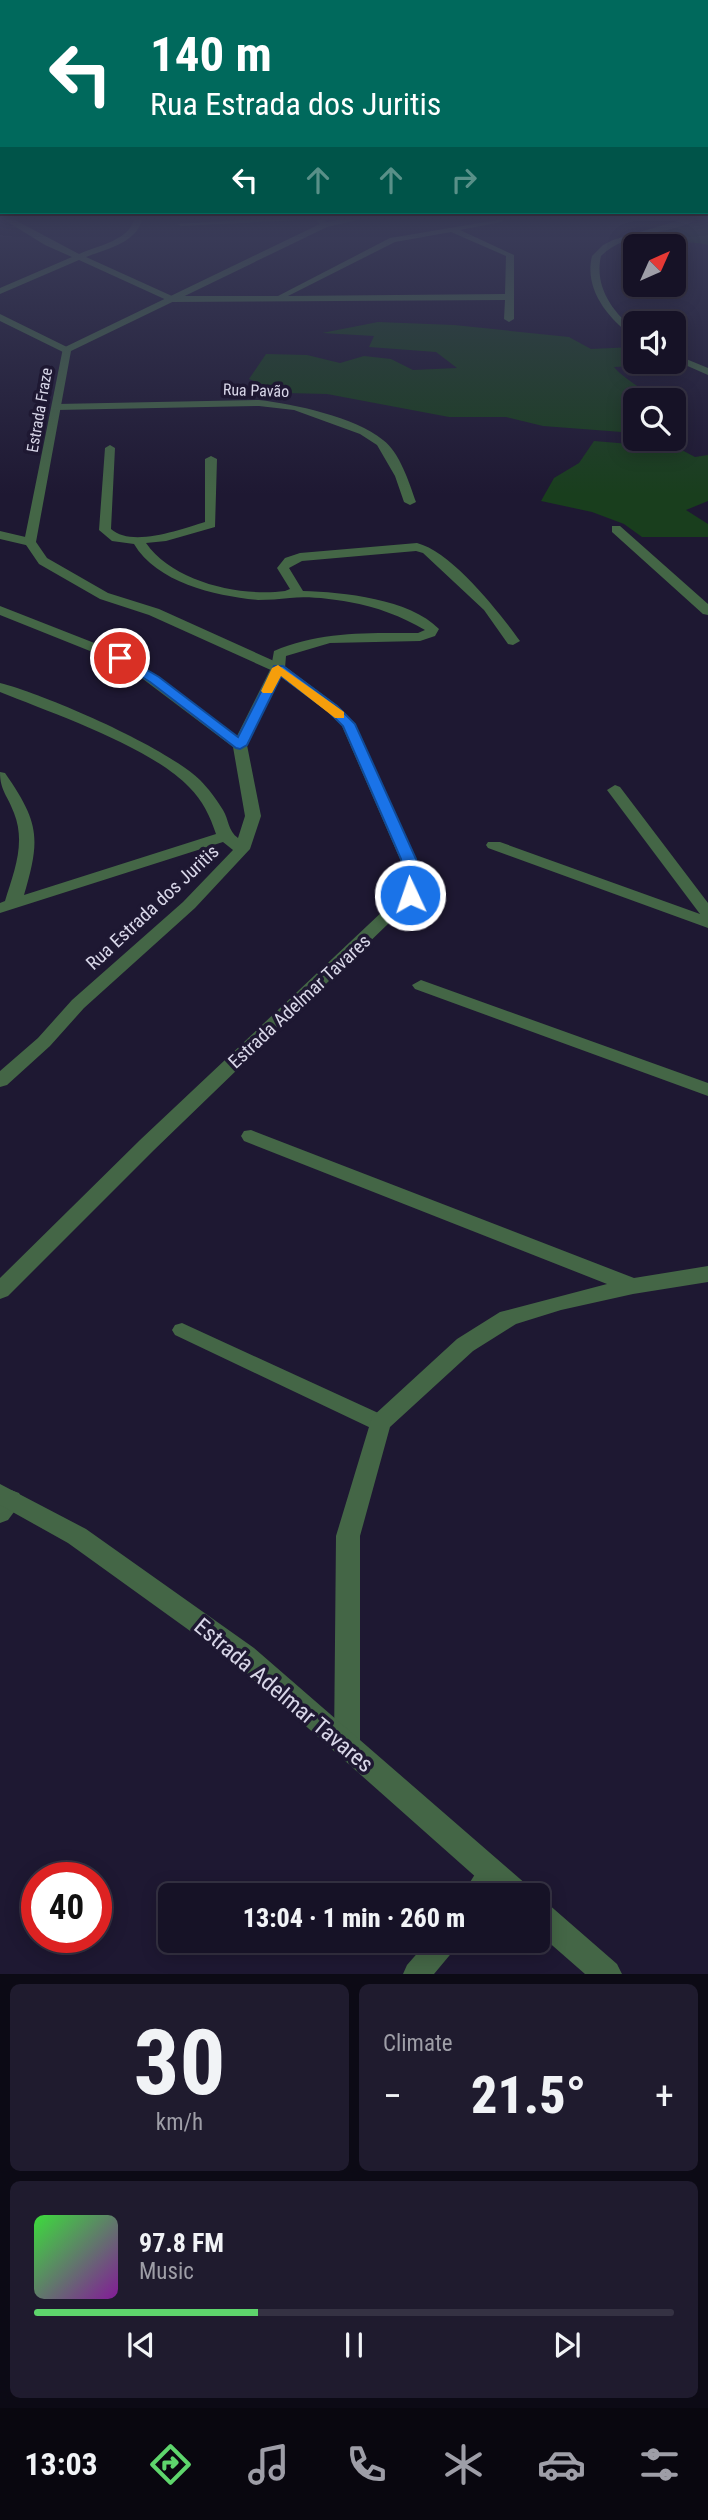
<!DOCTYPE html>
<meta charset="utf-8">
<style>
:root{--surface:#161226;--page:#1f1b2e;--text:#f1f3f6;--muted:#9e9ea7;--line:#353243;--accent:#5ed56c}
body{margin:0;font-family:"Roboto Condensed",sans-serif;background:var(--page);color:var(--text);height:100vh;display:flex;flex-direction:column;font-size:26px;white-space:nowrap}
*{box-sizing:border-box;margin:0}
p{font-size:23px;color:var(--muted)}
.icon{flex:none;width:38px;height:38px;fill:none;stroke:currentColor;stroke-width:2;stroke-linecap:round;stroke-linejoin:round}
.map{position:relative;height:1974px;overflow:hidden}
.panel{display:flex;flex-direction:column;gap:10px;padding:10px;background:#0c0a15;flex:1}
.panel>*{flex:none}
.guide{position:absolute;left:0px;top:0px;width:709px;height:214px;box-shadow:0 4px 18px #0003,0 0 0 2px var(--line);background:#00695c;color:#fff;overflow:hidden}
.needle{width:46px;rotate:45deg}
.fabs{position:absolute;left:623px;top:234px;display:grid;gap:14px}
.fabs a{display:grid;place-items:center;width:63px;height:63px;border-radius:10px;background:var(--surface);box-shadow:0 4px 18px #0003,0 0 0 2px var(--line);font-size:35px}
.speed{position:absolute;left:21px;top:1862px;display:flex;gap:14px;font-size:35px;font-weight:700;text-align:center}
.speed>*{display:grid;place-content:center;width:91px;height:91px;border-radius:50%;background:var(--surface);box-shadow:0 4px 18px #0003,0 0 0 2px var(--line);line-height:1}
.speed .limit{border:10px solid #d22;background:#fff;color:#111}
.pin{position:absolute;display:grid;place-items:center;width:60px;height:60px;color:#fff;margin:-30px;border:4px solid #fff;border-radius:50%;box-shadow:0 2px 7px #0007}
.me{position:absolute;width:77px;margin:-38px;rotate:357deg;stroke-linejoin:round;filter:drop-shadow(0 0 5px #0008)}
.turn{display:flex;align-items:center;gap:24px;height:147px;padding:0 35px;font-size:32px}
.turn .icon{width:91px;height:91px;stroke-width:2.5}
.turn b{display:block;font-size:49px;line-height:60px}
.lanes{display:flex;align-items:center;height:66px;padding:0 35px;background:#0003;justify-content:center;gap:35px;direction:ltr}
.lanes .off{opacity:.35}
.big{font-size:52px;font-weight:800;line-height:1.1}
.panel .widget{flex:1;display:flex;flex-direction:column;justify-content:center;gap:10px;min-width:0;padding:0 24px;border-radius:10px;background:var(--page)}
.panel .dial{align-items:center;gap:0}
.dial b{font-size:91px;line-height:1}
.song{display:flex;align-items:center;gap:21px}
.cover{width:84px;height:84px;border-radius:10px;background:linear-gradient(135deg,hsl(120 70% 55%),hsl(290 70% 35%))}
.played{height:7px;border-radius:4px;background:linear-gradient(90deg,var(--accent) 35%,var(--line) 35%)}
.keys{display:flex;justify-content:space-around;direction:ltr}
.heat{display:flex;justify-content:space-between;align-items:center;font-size:38px;direction:ltr}
.panel .tiles{flex:1;display:grid;gap:10px;grid-template-columns:1fr 1fr}
.widget:last-child{grid-column:span 2}
.trip{position:absolute;left:158px;top:1883px;width:392px;height:70px;border-radius:10px;background:var(--surface);box-shadow:0 4px 18px #0003,0 0 0 2px var(--line);font-weight:800;line-height:70px;text-align:center}
.menu{display:flex;height:112px;justify-content:space-around;align-items:center;background:#09070f;color:var(--muted)}
.menu .icon{width:49px;height:49px}
.menu .current{color:var(--accent)}
.menu b{font-size:32px;color:var(--text)}
.map>svg:first-child{display:block}
</style>
<div class="map">
<svg width="708" height="1974" viewBox="0 0 708 1974">
<rect width="100%" height="100%" fill="#1e1832"/>
<!-- green -->
<path fill="#193e1d" d="M708,219V245C680,238 659,249 630,241Z
M378,322L454,325L569,337L591,349L634,347L635,362L674,364L614,367C626,381 643,387 654,401H635V433L543,426L506,417H449L327,394L286,393L249,379L266,354L307,355L340,363L364,356L391,359L413,370L457,368L436,352L369,347L374,336L322,333Z
M594,441L678,448L695,457L708,455V501L686,510L708,524V537H642L624,524L592,512L541,501L554,478L579,463Z"/>
<g fill="none" stroke-linecap="round" stroke-linejoin="round">
<!-- service -->
<path fill="#446646" fill-rule="evenodd" d="M254,219H320L181,226L177,224Z
M182,1323L387,1417L390,1423L387,1429L380,1431L373,1429L175,1335L172,1330L175,1325Z
M491,1860L500,1863L504,1872L490,1895H462L482,1863Z
M428,1941H458L454,1950L434,1974H403L407,1965Z"/>
<!-- minor -->
<path fill="#446646" fill-rule="evenodd" d="M3,219H13L79,254C97,246 130,240 134,219H142C137,243 106,249 86,257L172,296H278L390,238L504,219L501,222L460,230L514,255V319L509,322L504,319L505,300L171,302L79,260L0,294V288L72,257L45,245ZM451,232L506,256L505,294L288,296L395,242Z
M316,219H324L329,225L322,227Z
M0,314L69,348L71,350L63,352L0,321Z
M259,400C294,404 355,417 383,440C400,453 409,482 416,502L410,505L404,502L395,476L377,445L360,434L294,410L259,406L57,410L52,407L57,404Z
M110,445L115,448L111,529C132,548 181,529 205,522V459L211,456L217,459L215,527L166,541L146,543C173,582 240,597 285,591L290,589L277,568L285,558L300,553L417,543C452,552 499,612 520,641L513,645L508,644L484,610L423,553L416,551L302,561L289,568L303,591C343,592 410,599 439,629L435,636L420,641L330,643L286,656L285,668L247,745L261,816L250,849L195,908L84,1008L50,1046L7,1085L0,1087V1071L38,1038L72,1000L183,902L233,850L223,842L0,913V903L5,901C14,872 26,843 14,813C8,796 0,791 0,772L5,773C39,822 41,838 24,895L216,834C210,816 203,801 189,787C151,747 52,713 0,692V683C47,695 166,747 200,780C208,788 217,800 223,810C229,820 228,831 238,838L245,816L233,747L131,670L115,661L0,615V606L125,655L237,736L271,668L274,651C320,631 369,633 418,633L425,630C401,616 377,607 349,602C331,599 309,596 290,598C279,599 269,600 258,600C216,596 157,583 134,544L112,541L99,530L105,448Z
M612,526H620L708,604V615L703,614L612,532Z
M0,531L34,539L36,542L30,546L0,539Z
M615,785L620,787L708,903V928L488,848L486,845L488,842H500L700,914L607,790Z
M421,980L708,1083V1096L415,989L412,985Z
M251,1130L634,1278L708,1266V1282L633,1294L561,1310L516,1324L473,1351L390,1427L360,1536V1745L356,1754L347,1757L338,1754L334,1745L336,1536L372,1417L457,1339L500,1312L607,1284L244,1141L241,1136L244,1131Z
M11,1490L19,1493L23,1500L8,1520L0,1523V1496Z"/>
<!-- tertiary -->
<path fill="#446646" fill-rule="evenodd" d="M343,219H361L327,227L71,351L36,542L47,558L108,593L159,609L283,665L338,706L355,724L416,859L421,882L418,895L154,1150L8,1296L0,1299V1278L140,1140L402,893L405,882L400,859L342,726L328,712L273,671L149,615L100,599L39,564L24,542L63,348L322,223Z
M684,219H698C668,236 627,230 601,256C594,286 612,312 635,330V337L632,336C607,317 584,289 592,256L603,245L613,240Z
M674,354L708,368V375L674,360Z
M0,1484L86,1529L254,1648L527,1885L531,1895H496L236,1664L68,1543L0,1505Z
M537,1899L547,1903L617,1964L622,1974H585L537,1932Z"/>
</g>
<!-- sky -->
<linearGradient id="sky" x2="0" y2="1"><stop stop-color="#100d1c"/><stop offset="0.44" stop-color="#3b3d5a"/><stop offset="1" stop-color="#3b3d5a" stop-opacity="0"/></linearGradient>
<rect width="708" height="495" fill="url(#sky)"/>
<!-- route -->
<path fill="#1a73e8" stroke="#114b97" stroke-width="2" d="M120,654L159,677L238,737L274,666H283L337,706L355,724L416,859L420,882L415,898L410,900L403,895L405,882L401,859L343,726L328,711L281,676L247,745L240,749L236,748L150,682L115,660L114,658Z"/>
<!-- slow -->
<path fill="#f59e0b" d="M278,665L344,712V718H335L281,676L272,693H263L261,691L272,668Z"/>
<g text-anchor="middle" stroke-width="7" stroke-linejoin="round" paint-order="stroke">
<!-- far-street labels -->
<g font-size="16" fill="#d8d6e8" stroke="#1e1832">
<text transform="translate(256 390) rotate(2)" y="6">Rua Pavão</text>
<text transform="translate(39 410) rotate(-80)" y="6">Estrada Fraze</text>
</g>
<!-- street labels -->
<g font-size="19" fill="#d8d6e8" stroke="#1e1832">
<text transform="translate(152 907) rotate(-43)" y="7">Rua Estrada dos Juritis</text>
<text transform="translate(299 1001) rotate(-43)" y="7">Estrada Adelmar Tavares</text>
</g>
<!-- near-street labels -->
<g font-size="23" fill="#d8d6e8" stroke="#1e1832">
<text transform="translate(284 1695) rotate(40)" y="8">Estrada Adelmar Tavares</text>
</g>
</g>
</svg>
<div class="fabs">
<a><svg class="needle" viewBox="-14 -14 28 28"><path d="M0-13l5 13h-10z" fill="#e53935"/><path d="M0 13l5-13h-10z" fill="#9e9ea7"/></svg></a>
<a><svg class="icon" aria-label="sound" viewBox="0 0 24 24"><path d="M4 9h4l5-4v14l-5-4H4zM17 9q2 3 0 6"/></svg></a>
<a><svg class="icon" aria-label="search" viewBox="0 0 24 24"><circle cx="10" cy="10" r="6"/><path d="M15 15l6 6"/></svg></a>
</div>
<div class="speed"><div class="limit">40</div></div>
<div class="pin" style="left:120px;top:658px;background:#d93025"><svg class="icon" aria-label="arrive" viewBox="0 0 24 24"><path d="M6 21V4h12l-3 4 3 4H6"/></svg></div>
<svg class="me" style="left:410px;top:895px" viewBox="-20 -20 40 40"><circle r="17" fill="#1a73e8" stroke="#fff" stroke-width="3"/><path d="M0-11L8 9 0 5-8 9z" fill="#fff"/></svg>
<div class="trip">13:04 · 1 min · 260 m</div>
<div class="guide">
<div class="turn"><svg class="icon" aria-label="left" viewBox="0 0 24 24"><path d="M17 20v-9H6M10 6l-5 5 5 5"/></svg><div><b>140 m</b>Rua Estrada dos Juritis</div></div>
<div class="lanes"><svg class="icon" aria-label="left" viewBox="0 0 24 24"><path d="M17 20v-9H6M10 6l-5 5 5 5"/></svg><svg class="icon off" aria-label="ahead" viewBox="0 0 24 24"><path d="M12 20V5M6 11l6-6 6 6"/></svg><svg class="icon off" aria-label="ahead" viewBox="0 0 24 24"><path d="M12 20V5M6 11l6-6 6 6"/></svg><svg class="icon off" aria-label="right" viewBox="0 0 24 24"><path d="M7 20v-9h11M14 6l5 5-5 5"/></svg></div>
</div>
</div>
<section class="panel">
<div class="tiles">
<div class="widget dial"><b>30</b><p>km/h</p></div>
<div class="widget"><p>Climate</p>
<div class="heat"><a>−</a><b class="big">21.5°</b><a>+</a></div>
</div>
<div class="widget">
<div class="song"><i class="cover"></i><div><b>97.8 FM</b><p>Music</p></div></div>
<div class="played"></div>
<div class="keys"><svg class="icon" aria-label="previous" viewBox="0 0 24 24"><path d="M18 5L8 12l10 7zM5 5v14"/></svg><svg class="icon" aria-label="pause" viewBox="0 0 24 24"><path d="M8 5v14M16 5v14"/></svg><svg class="icon" aria-label="next" viewBox="0 0 24 24"><path d="M6 5l10 7-10 7zM19 5v14"/></svg></div>
</div>
</div>
</section>
<nav class="menu">
<b>13:03</b>
<svg class="icon current" aria-label="directions" viewBox="0 0 24 24"><path d="M12 3l9 9-9 9-9-9zM9 14v-3h6M13 9l2 2-2 2"/></svg>
<svg class="icon" aria-label="music" viewBox="0 0 24 24"><path d="M9 18V5l10-2v13"/><circle cx="6" cy="18" r="3"/><circle cx="16" cy="16" r="3"/></svg>
<svg class="icon" aria-label="phone" viewBox="0 0 24 24"><path d="M5 4h4l2 5-3 2q2 4 5 5l2-3 5 2v4C11 20 4 13 5 4z"/></svg>
<svg class="icon" aria-label="climate" viewBox="0 0 24 24"><path d="M12 3v18M4 7l16 10M4 17L20 7"/></svg>
<svg class="icon" aria-label="car" viewBox="0 0 24 24"><path d="M5 17H2v-5l4-1 3-4h7l3 4 3 1v5h-3M9 17h6M6 11h13"/><circle cx="7" cy="17" r="2"/><circle cx="17" cy="17" r="2"/></svg>
<svg class="icon" aria-label="filters" viewBox="0 0 24 24"><path d="M4 7h16M4 17h16"/><circle cx="9" cy="7" r="2"/><circle cx="15" cy="17" r="2"/></svg>
</nav>
